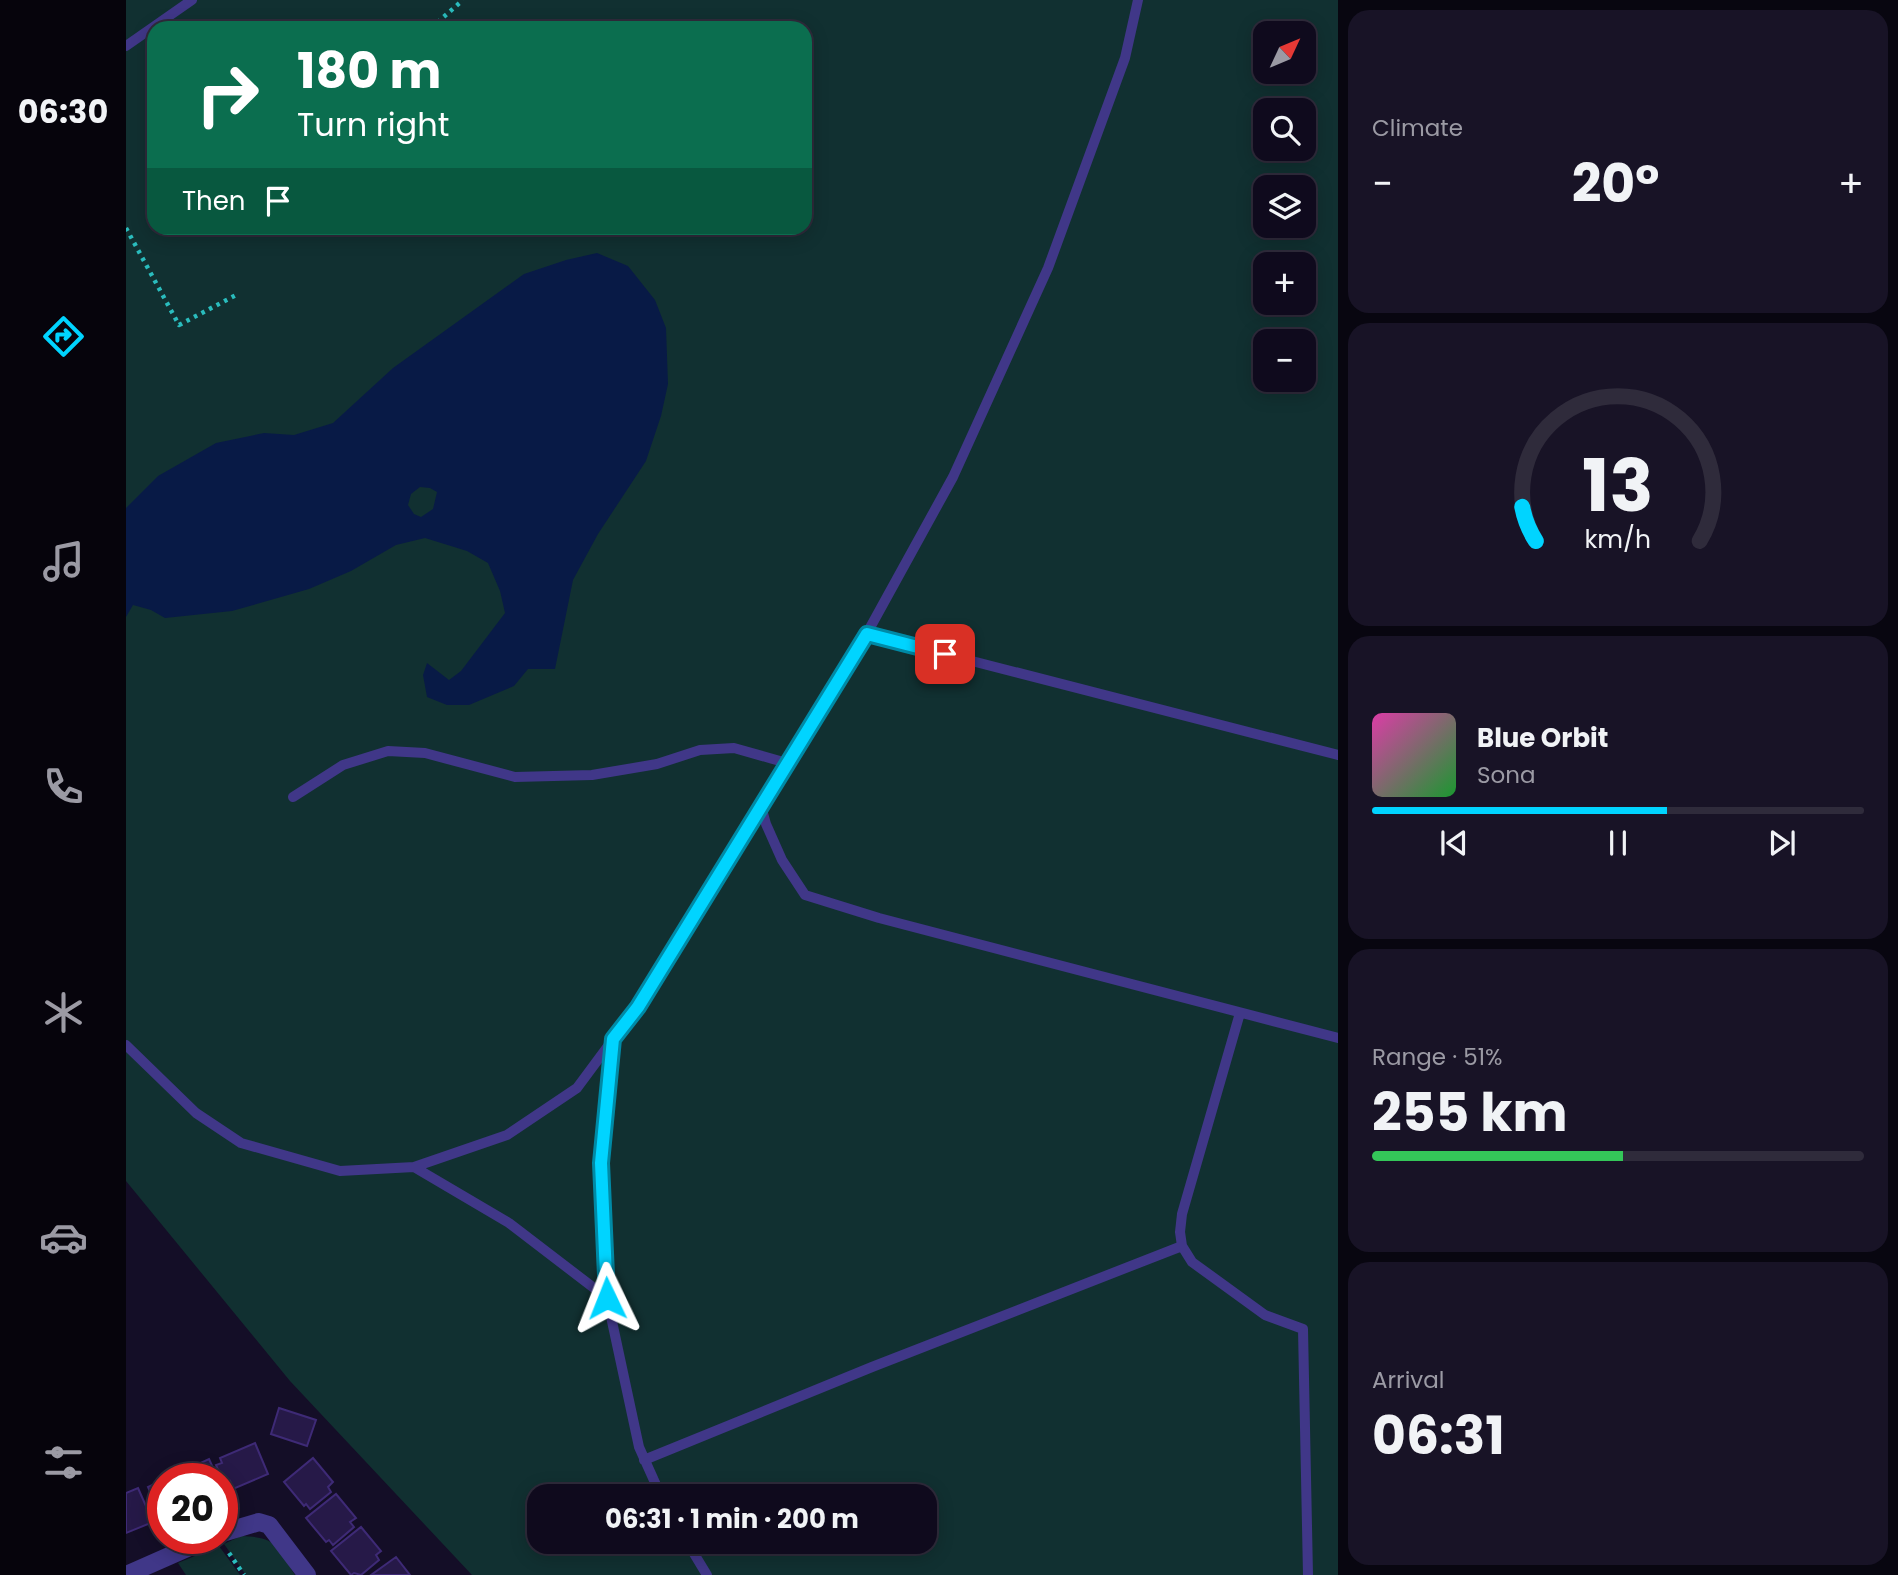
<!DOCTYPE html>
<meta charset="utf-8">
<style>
:root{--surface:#0f0a1d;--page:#181326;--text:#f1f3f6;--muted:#9b9aa4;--line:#2f2b3b;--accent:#00d4ff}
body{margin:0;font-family:Poppins,sans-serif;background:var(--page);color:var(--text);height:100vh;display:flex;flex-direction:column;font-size:26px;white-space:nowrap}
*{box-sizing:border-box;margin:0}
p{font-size:23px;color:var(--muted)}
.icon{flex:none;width:38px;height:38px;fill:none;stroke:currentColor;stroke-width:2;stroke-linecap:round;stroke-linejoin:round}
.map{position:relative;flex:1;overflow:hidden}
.panel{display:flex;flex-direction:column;gap:10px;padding:10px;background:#080610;width:560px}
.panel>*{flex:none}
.guide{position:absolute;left:21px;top:21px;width:665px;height:214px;border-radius:21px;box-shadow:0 4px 18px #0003,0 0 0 2px var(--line);background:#0b6e4f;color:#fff;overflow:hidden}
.needle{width:46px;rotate:46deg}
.fabs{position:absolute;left:1127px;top:21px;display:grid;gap:14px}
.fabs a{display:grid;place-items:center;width:63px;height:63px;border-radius:14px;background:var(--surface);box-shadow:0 4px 18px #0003,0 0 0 2px var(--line);font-size:35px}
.speed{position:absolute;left:21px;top:1463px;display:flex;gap:14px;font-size:35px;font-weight:700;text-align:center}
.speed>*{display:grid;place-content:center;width:91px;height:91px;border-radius:50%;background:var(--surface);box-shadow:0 4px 18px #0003,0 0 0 2px var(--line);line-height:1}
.speed .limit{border:10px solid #d22;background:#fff;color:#111}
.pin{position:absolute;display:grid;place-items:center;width:60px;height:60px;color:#fff;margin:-30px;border-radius:14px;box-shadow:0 4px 10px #0006}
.me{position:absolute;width:77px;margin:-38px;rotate:358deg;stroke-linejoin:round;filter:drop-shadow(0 0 5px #0008)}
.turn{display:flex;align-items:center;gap:24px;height:147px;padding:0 35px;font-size:32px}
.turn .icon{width:91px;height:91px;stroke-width:2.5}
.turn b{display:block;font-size:49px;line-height:60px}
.then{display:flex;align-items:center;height:66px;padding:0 35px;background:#0003;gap:14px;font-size:26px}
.big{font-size:52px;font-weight:700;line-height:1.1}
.panel .card{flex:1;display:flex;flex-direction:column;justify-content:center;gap:10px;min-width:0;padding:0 24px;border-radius:21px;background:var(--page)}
.panel .dial{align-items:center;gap:0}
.dial svg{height:182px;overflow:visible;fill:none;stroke:var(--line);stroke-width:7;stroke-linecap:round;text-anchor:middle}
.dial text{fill:var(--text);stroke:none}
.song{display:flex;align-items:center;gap:21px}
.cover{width:84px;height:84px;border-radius:10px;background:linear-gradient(135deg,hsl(320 70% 55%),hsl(130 70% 35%))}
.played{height:7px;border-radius:4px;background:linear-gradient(90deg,var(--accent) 60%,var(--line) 60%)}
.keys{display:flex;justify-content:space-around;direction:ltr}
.heat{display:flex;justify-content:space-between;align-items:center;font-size:38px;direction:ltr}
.charge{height:10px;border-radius:5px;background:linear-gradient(90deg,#34c759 51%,var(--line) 0)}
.trip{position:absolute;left:401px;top:1484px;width:410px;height:70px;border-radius:21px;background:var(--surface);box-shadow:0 4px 18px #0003,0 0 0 2px var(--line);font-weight:700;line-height:70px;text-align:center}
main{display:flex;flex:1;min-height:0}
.tab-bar{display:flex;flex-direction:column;width:126px;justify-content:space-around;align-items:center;background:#06040c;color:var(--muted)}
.tab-bar .icon{width:49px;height:49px}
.tab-bar .current{color:var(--accent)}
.tab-bar b{font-size:32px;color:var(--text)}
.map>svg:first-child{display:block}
</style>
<main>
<nav class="tab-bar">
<b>06:30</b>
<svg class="icon current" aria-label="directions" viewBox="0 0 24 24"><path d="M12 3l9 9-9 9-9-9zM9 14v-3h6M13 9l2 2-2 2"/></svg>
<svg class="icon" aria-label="music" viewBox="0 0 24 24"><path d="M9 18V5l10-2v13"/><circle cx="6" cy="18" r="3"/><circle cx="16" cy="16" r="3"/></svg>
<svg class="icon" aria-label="phone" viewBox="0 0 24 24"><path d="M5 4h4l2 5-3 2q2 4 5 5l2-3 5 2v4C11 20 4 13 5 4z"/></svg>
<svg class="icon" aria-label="climate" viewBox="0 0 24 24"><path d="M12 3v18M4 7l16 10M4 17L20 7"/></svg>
<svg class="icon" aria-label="car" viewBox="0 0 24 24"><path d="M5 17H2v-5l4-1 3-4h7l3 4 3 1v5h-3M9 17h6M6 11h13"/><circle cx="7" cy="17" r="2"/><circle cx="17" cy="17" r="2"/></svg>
<svg class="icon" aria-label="filters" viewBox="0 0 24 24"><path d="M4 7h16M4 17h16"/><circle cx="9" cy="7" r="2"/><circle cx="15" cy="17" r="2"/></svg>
</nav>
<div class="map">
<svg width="1212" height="1575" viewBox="0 0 1212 1575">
<rect width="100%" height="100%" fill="#140e27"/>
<!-- green -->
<path fill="#113031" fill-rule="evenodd" d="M0,0H1212V1575H346L164,1381L0,1181ZM28,28H679V228H28ZM1139,33H1178V72H1139ZM1139,110H1178V149H1139ZM1139,187H1178V226H1139ZM1139,264H1178V303H1139ZM1139,341H1178V380H1139ZM413,1496H798V1542H413Z
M115,1536C152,1537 151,1547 169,1575H120L98,1544Z
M93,1546L114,1575H60L52,1563Z"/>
<!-- water -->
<path fill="#081a46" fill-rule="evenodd" d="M471,253L502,266L529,300L540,328L542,384L535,416L520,461L472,534L447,580L429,669H402L388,686L343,705H321L301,697L297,675L301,663L323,680L335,671L379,613L374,591L362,563L341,551L299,538L270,545L225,571L183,589L106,611L39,618L25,610L7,605L0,617V508L32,476L90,443L138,433L168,435L207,423L267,368L398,274L440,260ZM294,487L304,488L311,492L307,509L295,517L288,514L282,505L285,494Z"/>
<!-- building -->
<path fill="#261948" stroke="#3e2a76" stroke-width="2" d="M153,1408L190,1420L181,1446L145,1434Z
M129,1443L142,1474L107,1489L104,1481L98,1484L90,1465L96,1463L94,1458Z
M187,1458L207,1482L202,1487L205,1492L184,1509L180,1504L178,1506L158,1482Z
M83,1459L92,1479H60L57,1471Z
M37,1480V1516L35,1517L22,1487Z
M12,1488L27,1522L0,1533V1493Z
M210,1494L230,1518L224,1522L228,1527L207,1545L203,1540L200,1542L180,1518Z
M235,1527L255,1551L250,1555L253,1560L235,1575L228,1573L225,1575L205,1551Z
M270,1557L284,1575H245Z"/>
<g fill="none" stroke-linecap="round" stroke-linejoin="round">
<!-- path -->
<path stroke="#2abcbd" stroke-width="4.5" stroke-dasharray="3.5 5" stroke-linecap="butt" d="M305,28L337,0
M0,228L53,325L112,294
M103,1553L118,1575"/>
<!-- lane -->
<path stroke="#403788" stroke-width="10" d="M0,46L66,0
M741,634L1212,755
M167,797L217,765L262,751L299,753L389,777L466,775L531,764L574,750L608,748L661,763
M635,806L640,824L656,860L679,895L753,918L1212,1038
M1114,1013L1056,1214L1054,1232L1056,1246L1066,1262L1139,1315L1177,1329L1182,1575
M487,1042L475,1163L481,1298L513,1447L535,1496
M0,1045L70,1113L115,1143L214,1171L288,1167L381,1135L451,1088L511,1007L729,655L827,477L922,268L999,58L1012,0
M288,1167L383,1223L481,1298
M518,1460L746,1367L1056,1246
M561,1542L581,1575"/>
<!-- street -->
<path stroke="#403788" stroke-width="18" d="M96,1533L133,1522L143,1525L181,1575
M0,1575L84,1538"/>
</g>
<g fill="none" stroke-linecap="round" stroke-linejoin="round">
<defs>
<path id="route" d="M481,1298L475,1163L487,1039L512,1007L741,634L819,654"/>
</defs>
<!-- route casing -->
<use href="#route" stroke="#008aa6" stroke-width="18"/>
<!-- route -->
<use href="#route" stroke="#00d4ff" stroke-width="12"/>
</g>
</svg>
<div class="fabs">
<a><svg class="needle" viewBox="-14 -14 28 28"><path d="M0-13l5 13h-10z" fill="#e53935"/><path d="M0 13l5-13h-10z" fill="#9b9aa4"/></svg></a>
<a><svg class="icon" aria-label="search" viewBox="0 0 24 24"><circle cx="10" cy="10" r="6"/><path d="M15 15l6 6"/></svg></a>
<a><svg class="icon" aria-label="layers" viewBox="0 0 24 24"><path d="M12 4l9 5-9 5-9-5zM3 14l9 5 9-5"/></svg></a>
<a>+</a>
<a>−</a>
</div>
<div class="speed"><div class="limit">20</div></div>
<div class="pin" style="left:819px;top:654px;background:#d93025"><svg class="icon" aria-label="arrive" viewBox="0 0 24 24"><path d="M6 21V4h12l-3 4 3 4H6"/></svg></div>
<svg class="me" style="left:481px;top:1298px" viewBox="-20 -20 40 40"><path d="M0-17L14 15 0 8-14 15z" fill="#00d4ff" stroke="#fff" stroke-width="4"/></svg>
<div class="trip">06:31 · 1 min · 200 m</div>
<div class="guide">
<div class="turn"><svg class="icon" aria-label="right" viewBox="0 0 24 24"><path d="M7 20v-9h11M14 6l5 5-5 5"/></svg><div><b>180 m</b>Turn right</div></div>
<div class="then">Then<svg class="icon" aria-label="arrive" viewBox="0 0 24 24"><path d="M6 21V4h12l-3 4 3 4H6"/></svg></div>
</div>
</div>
<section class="panel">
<div class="card"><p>Climate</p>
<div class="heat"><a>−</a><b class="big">20°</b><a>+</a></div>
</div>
<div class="card dial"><svg viewBox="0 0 100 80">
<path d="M14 69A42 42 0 1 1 86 69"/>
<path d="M14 69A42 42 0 0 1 8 54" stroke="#00d4ff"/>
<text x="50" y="56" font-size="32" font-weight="700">13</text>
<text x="50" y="72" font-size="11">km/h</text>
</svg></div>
<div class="card">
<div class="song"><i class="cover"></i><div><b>Blue Orbit</b><p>Sona</p></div></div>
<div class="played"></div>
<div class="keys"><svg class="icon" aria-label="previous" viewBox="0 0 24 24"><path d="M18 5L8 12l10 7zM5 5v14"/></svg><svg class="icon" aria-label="pause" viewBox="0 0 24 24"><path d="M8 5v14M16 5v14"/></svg><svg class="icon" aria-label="next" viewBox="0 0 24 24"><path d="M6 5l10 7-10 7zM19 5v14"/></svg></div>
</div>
<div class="card"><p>Range · 51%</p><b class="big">255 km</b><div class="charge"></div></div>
<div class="card"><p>Arrival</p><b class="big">06:31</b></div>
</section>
</main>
